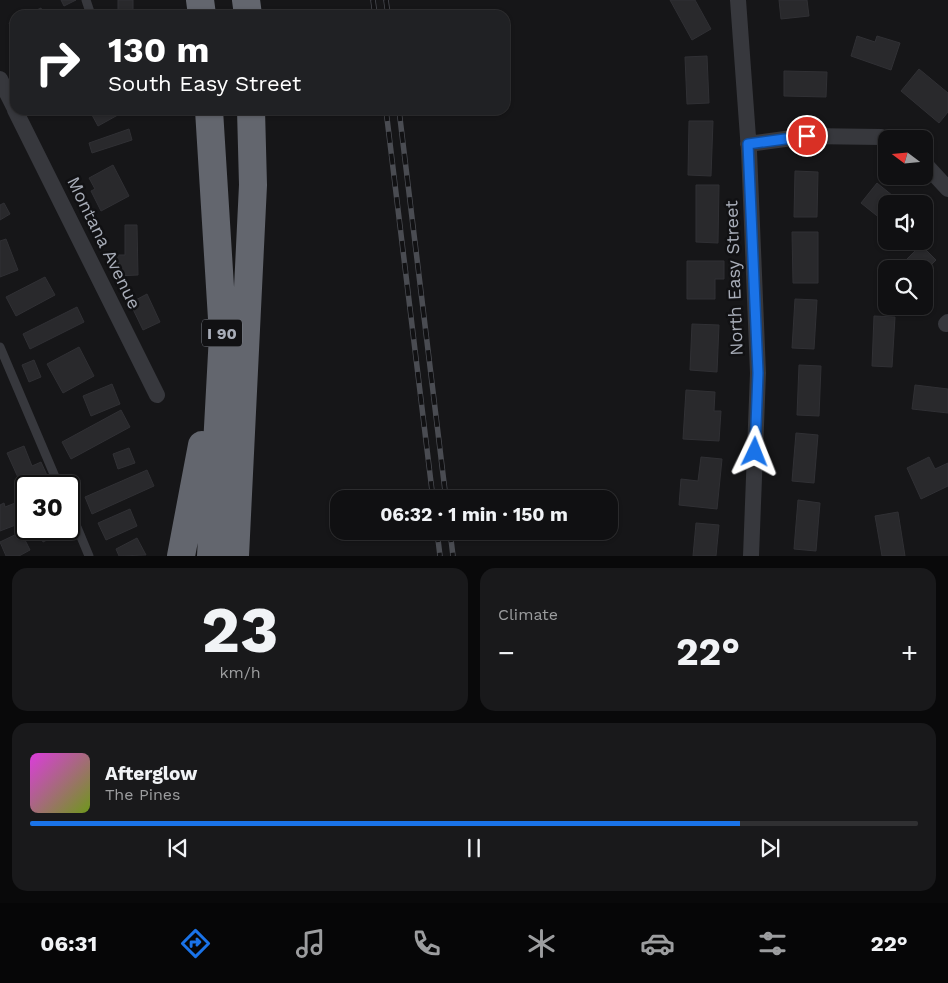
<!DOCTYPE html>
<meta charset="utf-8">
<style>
:root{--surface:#101012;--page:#19191b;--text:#f1f3f6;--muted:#9c9d9f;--line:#303032;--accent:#1a73e8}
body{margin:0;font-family:"Work Sans",sans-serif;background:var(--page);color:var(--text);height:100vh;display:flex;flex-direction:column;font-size:19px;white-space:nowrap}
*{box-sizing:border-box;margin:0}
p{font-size:16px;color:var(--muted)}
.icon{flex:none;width:28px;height:28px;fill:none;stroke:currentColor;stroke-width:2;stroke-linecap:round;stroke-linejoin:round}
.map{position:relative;height:556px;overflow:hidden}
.details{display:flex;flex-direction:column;gap:12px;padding:12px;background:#09090a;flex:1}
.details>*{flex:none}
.hud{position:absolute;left:10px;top:10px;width:500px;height:105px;border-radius:15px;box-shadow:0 1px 4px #0004,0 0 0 1px var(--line);background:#202124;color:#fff;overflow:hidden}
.needle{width:32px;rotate:286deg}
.tools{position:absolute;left:878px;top:130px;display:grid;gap:10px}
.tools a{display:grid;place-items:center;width:55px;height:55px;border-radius:10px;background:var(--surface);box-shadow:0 1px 4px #0004,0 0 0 1px var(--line);font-size:25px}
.speed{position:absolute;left:15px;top:475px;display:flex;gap:10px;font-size:25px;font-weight:700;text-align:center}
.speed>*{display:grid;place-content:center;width:65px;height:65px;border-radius:50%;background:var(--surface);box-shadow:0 1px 4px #0004,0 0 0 1px var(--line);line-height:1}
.speed .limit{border:2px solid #111;border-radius:8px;background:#fff;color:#111}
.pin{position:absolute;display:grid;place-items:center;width:42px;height:42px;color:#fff;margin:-21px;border:2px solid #fff;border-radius:50%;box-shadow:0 1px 5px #0007}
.me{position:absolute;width:55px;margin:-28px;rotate:2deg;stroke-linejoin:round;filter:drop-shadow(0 0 4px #0008)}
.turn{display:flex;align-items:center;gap:18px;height:105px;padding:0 15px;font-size:22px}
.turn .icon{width:65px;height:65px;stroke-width:2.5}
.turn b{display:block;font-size:35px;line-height:42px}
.big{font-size:38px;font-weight:700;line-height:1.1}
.details .card{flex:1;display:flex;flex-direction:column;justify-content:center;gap:8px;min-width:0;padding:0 18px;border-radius:15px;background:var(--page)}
.details .dial{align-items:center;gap:0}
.dial b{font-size:65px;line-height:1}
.song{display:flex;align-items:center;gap:15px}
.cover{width:60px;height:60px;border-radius:8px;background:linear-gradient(135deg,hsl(300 70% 55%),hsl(80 70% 35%))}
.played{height:5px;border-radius:2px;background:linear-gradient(90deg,var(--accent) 80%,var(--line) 80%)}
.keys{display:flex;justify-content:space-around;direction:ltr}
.heat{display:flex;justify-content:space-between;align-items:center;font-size:28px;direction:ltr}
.details .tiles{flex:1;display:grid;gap:12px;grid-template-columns:1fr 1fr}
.card:last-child{grid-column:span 2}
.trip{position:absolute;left:330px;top:490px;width:288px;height:50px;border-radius:15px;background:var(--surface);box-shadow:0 1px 4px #0004,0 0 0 1px var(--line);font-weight:700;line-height:50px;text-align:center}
.menu{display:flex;height:80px;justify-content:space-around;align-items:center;background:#060607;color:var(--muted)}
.menu .icon{width:35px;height:35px}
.menu .active{color:var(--accent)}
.menu b{font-size:22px;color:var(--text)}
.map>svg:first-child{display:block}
</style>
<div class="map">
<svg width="948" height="556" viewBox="0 0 948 556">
<rect width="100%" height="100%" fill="#161618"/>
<!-- building -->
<path fill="#29292c" stroke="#303034" d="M61,0H76L64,6Z
M118,0H133V15H118Z
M670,0H695L711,29L692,40Z
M779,0H807L809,16L781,19Z
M41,8L44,15H26Z
M15,20V34L9,23Z
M857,36L875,42L877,36L900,43L891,70L851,56Z
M707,56L709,103L687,104L685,57Z
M919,69L948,93V112L939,123L901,91Z
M784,71L827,72L826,97L784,96Z
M98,110H125V111L98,126L92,115L99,112Z
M689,121H713L711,176L688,175Z
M129,129L132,140L92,153L89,143Z
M113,165L129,196L101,211L91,191L95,189L89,178Z
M795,171L818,172L817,217H794Z
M877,183L903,204H886V223L861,203Z
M696,185H719L718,243L696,242Z
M4,203L10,214L0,220V205Z
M125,225H137L138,275L115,276V255H125Z
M792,232H818V283H793Z
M6,239L18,270L0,277V241Z
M921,245L936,260L924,272V269H897Z
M687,261H724V279H715V299H687Z
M45,277L55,295L16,316L6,297Z
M147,294L160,322L143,330L130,303Z
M795,299L817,300L814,349L792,348Z
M77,307L84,322L30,349L23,334Z
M874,316L895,317L892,367L872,366Z
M692,324L719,325L717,372L690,370Z
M79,347L94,376L63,393L47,364Z
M34,360L41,377L29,382L22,365Z
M799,365L821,366L819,416L797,415Z
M112,384L120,404L91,416L83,396Z
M915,385L948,389V413L912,409Z
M686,390L715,392L714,411H721L719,441L683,439Z
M121,410L130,427L71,459L62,442Z
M796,433L818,435L814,483L792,481Z
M24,446L32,466L41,462L50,482L41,486H26L25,493L7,453Z
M129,448L135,463L118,469L113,454Z
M701,457L722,459L717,509L679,505L681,479L698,481Z
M929,457L935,469L948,463V486L921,499L907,468Z
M147,470L154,486L92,514L85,497Z
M23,500L26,509V521L0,531V505L4,503L5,507Z
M798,500L820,503L816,551L794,549Z
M130,509L137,526L106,540L98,523Z
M898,512L905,556H882L875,516Z
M696,523L719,525L716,556H693Z
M37,529H69L43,542Z
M21,532L30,550L19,556H6L0,542Z
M137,538L146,555L119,556L116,549Z"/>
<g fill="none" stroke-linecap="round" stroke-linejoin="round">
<!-- service -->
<path stroke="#37383d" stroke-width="9" d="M86,0L91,15
M0,347L59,486
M69,508L89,556"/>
<!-- minor -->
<path stroke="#37383d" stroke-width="16" d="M738,0L749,151L758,373L751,556
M0,79L15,109
M15,110L157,395
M748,144L807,136L881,137L886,140
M924,163L948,189
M946,324L948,322"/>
<!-- motorway -->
<path stroke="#63666e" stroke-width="28" d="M200,0L202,15
M246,0L248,15
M209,110L223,335L211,556
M181,556L202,445
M235,556L253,185L251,110"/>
<defs>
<path id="rail" d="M373,0L375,15
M386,0L388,15
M386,110L433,499
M399,110L446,499
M437,531L440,556
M450,531L453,556"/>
</defs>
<!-- rail casing -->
<use href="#rail" stroke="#4a4c52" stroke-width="5.5"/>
<!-- rail -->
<use href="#rail" stroke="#111113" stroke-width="4" stroke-dasharray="11" stroke-linecap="butt"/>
</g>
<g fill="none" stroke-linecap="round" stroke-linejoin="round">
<defs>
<path id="route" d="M755,452L758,373L748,144L807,136"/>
</defs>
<!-- route casing -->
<use href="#route" stroke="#114b97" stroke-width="12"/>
<!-- route -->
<use href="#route" stroke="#1a73e8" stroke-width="9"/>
</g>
<g text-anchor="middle" stroke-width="5" stroke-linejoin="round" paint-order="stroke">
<!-- shield labels -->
<rect fill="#111113" stroke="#7b7e86" stroke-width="1" x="202" y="319.5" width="40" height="27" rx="4"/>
<g font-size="16" font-weight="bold" fill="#a8adb8">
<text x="222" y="339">I 90</text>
</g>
<!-- street labels -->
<g font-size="18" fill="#a8adb8" stroke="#111113">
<text transform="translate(104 243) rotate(64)" y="6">Montana Avenue</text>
<text transform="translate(734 278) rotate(-92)" y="6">North Easy Street</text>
</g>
</g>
</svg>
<div class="tools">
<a><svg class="needle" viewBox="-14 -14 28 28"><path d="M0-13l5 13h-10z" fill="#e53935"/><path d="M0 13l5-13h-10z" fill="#9c9d9f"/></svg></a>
<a><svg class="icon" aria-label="sound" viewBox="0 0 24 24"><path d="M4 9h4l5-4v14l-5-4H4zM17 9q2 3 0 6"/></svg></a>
<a><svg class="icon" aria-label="search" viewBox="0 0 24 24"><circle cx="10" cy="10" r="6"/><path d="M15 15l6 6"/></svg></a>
</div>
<div class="speed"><div class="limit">30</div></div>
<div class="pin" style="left:807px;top:136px;background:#d93025"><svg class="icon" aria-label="arrive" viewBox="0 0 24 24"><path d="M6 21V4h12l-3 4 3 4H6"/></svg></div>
<svg class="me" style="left:755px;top:452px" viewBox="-20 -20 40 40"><path d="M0-17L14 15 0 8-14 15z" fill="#1a73e8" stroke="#fff" stroke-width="4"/></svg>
<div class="trip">06:32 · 1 min · 150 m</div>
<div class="hud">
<div class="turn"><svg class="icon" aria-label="right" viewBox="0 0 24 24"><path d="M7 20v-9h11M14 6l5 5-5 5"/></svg><div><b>130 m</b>South Easy Street</div></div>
</div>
</div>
<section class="details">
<div class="tiles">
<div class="card dial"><b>23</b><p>km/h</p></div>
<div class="card"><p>Climate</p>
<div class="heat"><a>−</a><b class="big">22°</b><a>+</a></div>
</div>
<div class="card">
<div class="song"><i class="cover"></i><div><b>Afterglow</b><p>The Pines</p></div></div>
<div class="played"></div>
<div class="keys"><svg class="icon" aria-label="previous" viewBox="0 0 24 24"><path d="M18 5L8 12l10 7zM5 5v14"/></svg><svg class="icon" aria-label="pause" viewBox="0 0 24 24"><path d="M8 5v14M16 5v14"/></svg><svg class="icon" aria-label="next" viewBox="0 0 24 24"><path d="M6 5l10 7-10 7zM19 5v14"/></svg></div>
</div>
</div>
</section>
<nav class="menu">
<b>06:31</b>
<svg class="icon active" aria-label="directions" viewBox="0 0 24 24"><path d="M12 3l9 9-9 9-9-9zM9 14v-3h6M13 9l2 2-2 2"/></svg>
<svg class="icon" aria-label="music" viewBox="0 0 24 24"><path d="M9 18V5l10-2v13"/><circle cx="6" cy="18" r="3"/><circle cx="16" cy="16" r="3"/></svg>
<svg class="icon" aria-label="phone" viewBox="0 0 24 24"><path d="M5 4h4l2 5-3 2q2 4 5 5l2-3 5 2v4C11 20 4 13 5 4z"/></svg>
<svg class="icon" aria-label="climate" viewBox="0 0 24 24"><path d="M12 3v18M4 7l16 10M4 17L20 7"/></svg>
<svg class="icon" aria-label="car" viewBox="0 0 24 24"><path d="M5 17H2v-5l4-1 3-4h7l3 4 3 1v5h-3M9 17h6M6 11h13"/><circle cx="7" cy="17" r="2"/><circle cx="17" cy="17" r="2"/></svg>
<svg class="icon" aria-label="filters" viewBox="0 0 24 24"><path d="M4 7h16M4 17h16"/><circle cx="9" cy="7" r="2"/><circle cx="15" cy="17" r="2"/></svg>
<b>22°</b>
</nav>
